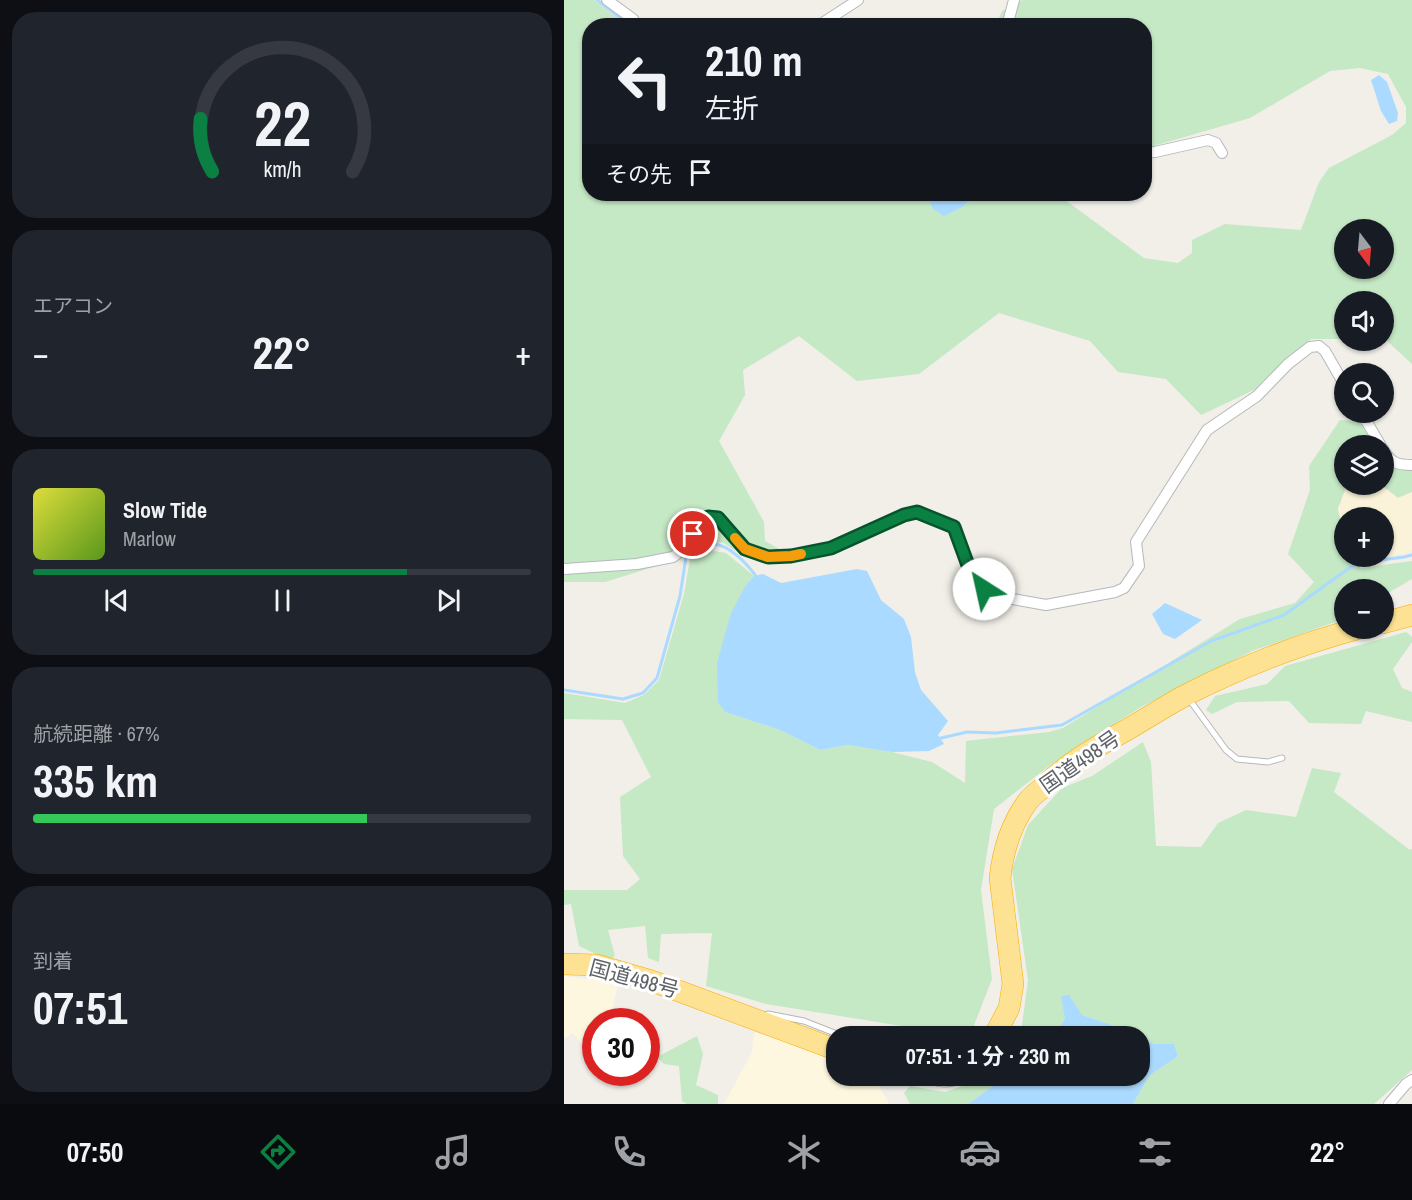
<!DOCTYPE html>
<html lang="ja">
<meta charset="utf-8">
<style>
:root{--surface:#171b24;--page:#20242c;--text:#f1f3f6;--muted:#9ea1a6;--line:#363941;--accent:#0b8043}
body{margin:0;font-family:"Archivo Narrow","Noto Sans JP",sans-serif;background:var(--page);color:var(--text);height:100vh;display:flex;flex-direction:column;font-size:22px;white-space:nowrap}
*{box-sizing:border-box;margin:0}
p{font-size:20px;color:var(--muted)}
.icon{flex:none;width:33px;height:33px;fill:none;stroke:currentColor;stroke-width:2;stroke-linecap:round;stroke-linejoin:round}
.map{position:relative;flex:1;overflow:hidden}
.side{display:flex;flex-direction:column;gap:12px;padding:12px;background:#0d0f14;width:564px}
.side>*{flex:none}
.guide{position:absolute;left:18px;top:18px;width:570px;height:183px;border-radius:24px;box-shadow:0 2px 4px #0004;background:#171b24;color:var(--text);overflow:hidden}
.needle{width:39px;rotate:164deg}
.controls{position:absolute;left:770px;top:219px;display:grid;gap:12px}
.controls a{display:grid;place-items:center;width:60px;height:60px;border-radius:50%;background:var(--surface);box-shadow:0 2px 4px #0004;font-size:30px}
.speed{position:absolute;left:18px;top:1008px;display:flex;gap:12px;font-size:30px;font-weight:700;text-align:center}
.speed>*{display:grid;place-content:center;width:78px;height:78px;border-radius:50%;background:var(--surface);box-shadow:0 2px 4px #0004;line-height:1}
.speed .limit{border:9px solid #d22;background:#fff;color:#111}
.pin{position:absolute;display:grid;place-items:center;width:51px;height:51px;color:#fff;margin:-26px;border:3px solid #fff;border-radius:50%;box-shadow:0 2px 6px #0007}
.me{position:absolute;width:66px;margin:-33px;rotate:325deg;stroke-linejoin:round;filter:drop-shadow(0 0 4px #0008)}
.turn{display:flex;align-items:center;gap:21px;height:126px;padding:0 24px;font-size:27px}
.turn .icon{width:78px;height:78px;stroke-width:2.5}
.turn b{display:block;font-size:42px;line-height:51px}
.then{display:flex;align-items:center;height:57px;padding:0 24px;background:#0003;gap:12px;font-size:22px}
.big{font-size:45px;font-weight:700;line-height:1.1}
.side .tile{flex:1;display:flex;flex-direction:column;justify-content:center;gap:9px;min-width:0;padding:0 21px;border-radius:24px;background:var(--page)}
.side .dial{align-items:center;gap:0}
.dial svg{height:156px;overflow:visible;fill:none;stroke:var(--line);stroke-width:7;stroke-linecap:round;text-anchor:middle}
.dial text{fill:var(--text);stroke:none}
.song{display:flex;align-items:center;gap:18px}
.cover{width:72px;height:72px;border-radius:9px;background:linear-gradient(135deg,hsl(60 70% 55%),hsl(90 70% 35%))}
.played{height:6px;border-radius:3px;background:linear-gradient(90deg,var(--accent) 75%,var(--line) 75%)}
.keys{display:flex;justify-content:space-around;direction:ltr}
.heat{display:flex;justify-content:space-between;align-items:center;font-size:33px;direction:ltr}
.charge{height:9px;border-radius:4px;background:linear-gradient(90deg,#34c759 67%,var(--line) 0)}
.trip{position:absolute;left:262px;top:1026px;width:324px;height:60px;border-radius:24px;background:var(--surface);box-shadow:0 2px 4px #0004;font-weight:700;line-height:60px;text-align:center}
.tab-bar{display:flex;height:96px;justify-content:space-around;align-items:center;background:#090b0e;color:var(--muted)}
.tab-bar .icon{width:42px;height:42px}
.tab-bar .selected{color:var(--accent)}
.tab-bar b{font-size:27px;color:var(--text)}
main{display:flex;flex:1;min-height:0}
.map>svg:first-child{display:block}
</style>
<main>
<section class="side">
<div class="tile dial"><svg viewBox="0 0 100 80">
<path d="M14 69A42 42 0 1 1 86 69"/>
<path d="M14 69A42 42 0 0 1 8 42" stroke="#0b8043"/>
<text x="50" y="56" font-size="32" font-weight="700">22</text>
<text x="50" y="72" font-size="11">km/h</text>
</svg></div>
<div class="tile"><p>エアコン</p>
<div class="heat"><a>−</a><b class="big">22°</b><a>+</a></div>
</div>
<div class="tile">
<div class="song"><i class="cover"></i><div><b>Slow Tide</b><p>Marlow</p></div></div>
<div class="played"></div>
<div class="keys"><svg class="icon" aria-label="previous" viewBox="0 0 24 24"><path d="M18 5L8 12l10 7zM5 5v14"/></svg><svg class="icon" aria-label="pause" viewBox="0 0 24 24"><path d="M8 5v14M16 5v14"/></svg><svg class="icon" aria-label="next" viewBox="0 0 24 24"><path d="M6 5l10 7-10 7zM19 5v14"/></svg></div>
</div>
<div class="tile"><p>航続距離 · 67%</p><b class="big">335 km</b><div class="charge"></div></div>
<div class="tile"><p>到着</p><b class="big">07:51</b></div>
</section>
<div class="map">
<svg width="848" height="1104" viewBox="0 0 848 1104">
<rect width="100%" height="100%" fill="#f1efe8"/>
<!-- commercial -->
<path fill="#fef7e0" d="M0,976L54,983L46,1021L32,1022L31,1054L27,1055L9,1033L0,1039Z
M190,1032L271,1058L273,1059V1076H299L315,1086L325,1104H160L188,1052Z"/>
<!-- green -->
<path fill="#c5e8c5" fill-rule="evenodd" d="M0,0H30L62,25L26,26V194H363L368,208L400,206L411,194H493L580,258L614,263L628,253V240L661,224L737,230L755,182L765,168L828,135L842,123V107L824,74L796,68L766,71L686,118L586,147L580,143V26L432,25L438,11L458,0H848V364L822,340H819V302H780V339H747L690,390L637,415L602,379L554,372L526,341L435,313L355,374L293,381L235,336L179,370L181,395L155,441L200,522L201,541L217,550L180,556L158,542L133,544L115,559L41,582H0ZM780,230H819V268H780Z
M776,420L795,421L810,445L780,446V484L783,485L774,509L780,535V556L785,557L786,559L797,568L848,561V579L819,596V590H780V619L688,651L577,707L489,763L430,809L417,890L428,979L406,1036H347L344,1027L202,1004L142,986L148,933L97,934L95,962L84,958L81,926L44,930L51,956L44,960L15,946L7,904L0,905V890H63L76,879L59,856L56,797L87,777L58,720L0,719V693L61,703L80,695L95,680L120,594L126,559L144,550L162,553L190,576L182,585L161,712L216,730L256,750L284,745L328,752L368,762L401,783L402,741L485,732L499,728L676,619L731,603L750,582L724,554L746,490L745,466Z
M819,460C825,468 839,471 848,468V492L834,498L817,485L819,484Z
M842,632L848,637V642L829,669L838,688L848,692V722L802,711L797,724L745,723L725,701L673,702L648,714L642,710L651,696L703,684L721,666Z
M579,742L587,762L592,846L637,847L654,823L682,810L732,817L748,768L777,773L770,792L846,850L848,849V1070L810,1104H569L585,1076L614,1056L610,1044H590L557,1028L518,1015L498,997L501,1019L488,1036H453L458,1025L464,980L448,869L464,825L498,788L528,776Z
M133,1036L139,1054L132,1085L154,1095V1104H123L118,1101L115,1066L100,1064L93,1057Z
M421,1076H443L404,1104H346L340,1093L346,1086L381,1092L416,1080Z"/>
<!-- sand -->
<path fill="#fbf3d9" d="M783,485H817L834,498L848,492V550L844,553L819,556V518H780V535L774,509Z"/>
<!-- water -->
<path fill="#aadaff" d="M815,75L823,82L834,113L833,121L825,124L817,111L807,80Z
M363,194H411L400,206L380,216L368,208Z
M293,569L303,571L317,600L340,619L347,637L351,672L357,690L384,721L374,735L380,744L365,751L328,752L284,745L256,750L216,730L161,712L154,702L153,663L167,613L182,585L190,576L199,574L217,583Z
M601,603L638,620L611,639L599,634L588,614Z
M505,995L518,1015L557,1028L575,1036H488L501,1019L497,996Z
M576,1037L590,1044H610L614,1056L585,1076L569,1104H404L443,1076H576Z"/>
<g fill="none" stroke-linecap="round" stroke-linejoin="round">
<!-- stream -->
<path stroke="#aadaff" stroke-width="3" d="M33,0L60,21L64,26
M0,690L59,699L79,693L93,678L116,596L122,557C129,552 139,544 148,544C166,544 185,566 194,579
M373,739L403,732L432,733L498,725L647,641L720,615L788,566L801,562L840,557L848,555"/>
<defs>
<path id="lane" d="M625,699L662,750L673,759L704,762L718,758
M204,1014L240,1021L278,1036
M447,1036L448,1031
M347,1076C375,1085 383,1088 411,1076"/>
<path id="street" d="M43,0L69,19L73,26
M254,26L294,0
M443,26L450,0
M580,153L591,152L644,140L652,143L658,153
M797,412L817,446
M819,449C827,463 833,465 848,465
M0,569L73,564L109,557L123,546L136,523L144,517L154,518L181,549L204,557L227,556L267,548L340,515L353,512L390,527L405,569L420,589L432,596L482,605L551,592L560,588L575,566L572,542L643,430L693,396L724,364L746,347L755,346L761,351L780,384
M825,1104L842,1084L848,1080"/>
<path id="highway" d="M819,623L848,615
M0,964L33,965L88,981L273,1050
M428,1036L433,1031L445,1008L449,984L436,878C439,850 447,824 464,801C467,797 472,793 477,789C501,765 530,748 559,732C580,720 600,707 622,695C677,667 736,644 796,628"/>
</defs>
<!-- lane casing -->
<use href="#lane" stroke="#b5b8bc" stroke-width="7"/>
<!-- street casing -->
<use href="#street" stroke="#b5b8bc" stroke-width="12"/>
<!-- highway casing -->
<use href="#highway" stroke="#f9ab00" stroke-width="22"/>
<!-- lane -->
<use href="#lane" stroke="#fff" stroke-width="5"/>
<!-- street -->
<use href="#street" stroke="#fff" stroke-width="10"/>
<!-- highway -->
<use href="#highway" stroke="#fde293" stroke-width="21"/>
</g>
<g fill="none" stroke-linecap="round" stroke-linejoin="round">
<defs>
<path id="route" d="M129,534L136,523L144,517L154,518L181,549L204,557L227,556L267,548L340,515L353,512L390,527L405,568L420,589"/>
</defs>
<!-- route casing -->
<use href="#route" stroke="#07532c" stroke-width="15"/>
<!-- route -->
<use href="#route" stroke="#0b8043" stroke-width="10"/>
<!-- slow -->
<path stroke="#f59e0b" stroke-width="10" d="M171,538L181,549L204,557L227,556L237,554"/>
</g>
<g text-anchor="middle" stroke-width="6" stroke-linejoin="round" paint-order="stroke">
<!-- street labels -->
<g font-size="21" fill="#5f6368" stroke="#fff">
<text transform="translate(516 762) rotate(-35)" y="7">国道498号</text>
<text transform="translate(70 979) rotate(15)" y="7">国道498号</text>
</g>
</g>
</svg>
<div class="controls">
<a><svg class="needle" viewBox="-14 -14 28 28"><path d="M0-13l5 13h-10z" fill="#e53935"/><path d="M0 13l5-13h-10z" fill="#9ea1a6"/></svg></a>
<a><svg class="icon" aria-label="sound" viewBox="0 0 24 24"><path d="M4 9h4l5-4v14l-5-4H4zM17 9q2 3 0 6"/></svg></a>
<a><svg class="icon" aria-label="search" viewBox="0 0 24 24"><circle cx="10" cy="10" r="6"/><path d="M15 15l6 6"/></svg></a>
<a><svg class="icon" aria-label="layers" viewBox="0 0 24 24"><path d="M12 4l9 5-9 5-9-5zM3 14l9 5 9-5"/></svg></a>
<a>+</a>
<a>−</a>
</div>
<div class="speed"><div class="limit">30</div></div>
<div class="pin" style="left:129px;top:534px;background:#d93025"><svg class="icon" aria-label="arrive" viewBox="0 0 24 24"><path d="M6 21V4h12l-3 4 3 4H6"/></svg></div>
<svg class="me" style="left:420px;top:589px" viewBox="-20 -20 40 40"><circle r="19" fill="#fff"/><path d="M0-13L10 11 0 6-10 11z" fill="#0b8043"/></svg>
<div class="trip">07:51 · 1 分 · 230 m</div>
<div class="guide">
<div class="turn"><svg class="icon" aria-label="left" viewBox="0 0 24 24"><path d="M17 20v-9H6M10 6l-5 5 5 5"/></svg><div><b>210 m</b>左折</div></div>
<div class="then">その先<svg class="icon" aria-label="arrive" viewBox="0 0 24 24"><path d="M6 21V4h12l-3 4 3 4H6"/></svg></div>
</div>
</div>
</main>
<nav class="tab-bar">
<b>07:50</b>
<svg class="icon selected" aria-label="directions" viewBox="0 0 24 24"><path d="M12 3l9 9-9 9-9-9zM9 14v-3h6M13 9l2 2-2 2"/></svg>
<svg class="icon" aria-label="music" viewBox="0 0 24 24"><path d="M9 18V5l10-2v13"/><circle cx="6" cy="18" r="3"/><circle cx="16" cy="16" r="3"/></svg>
<svg class="icon" aria-label="phone" viewBox="0 0 24 24"><path d="M5 4h4l2 5-3 2q2 4 5 5l2-3 5 2v4C11 20 4 13 5 4z"/></svg>
<svg class="icon" aria-label="climate" viewBox="0 0 24 24"><path d="M12 3v18M4 7l16 10M4 17L20 7"/></svg>
<svg class="icon" aria-label="car" viewBox="0 0 24 24"><path d="M5 17H2v-5l4-1 3-4h7l3 4 3 1v5h-3M9 17h6M6 11h13"/><circle cx="7" cy="17" r="2"/><circle cx="17" cy="17" r="2"/></svg>
<svg class="icon" aria-label="filters" viewBox="0 0 24 24"><path d="M4 7h16M4 17h16"/><circle cx="9" cy="7" r="2"/><circle cx="15" cy="17" r="2"/></svg>
<b>22°</b>
</nav>
